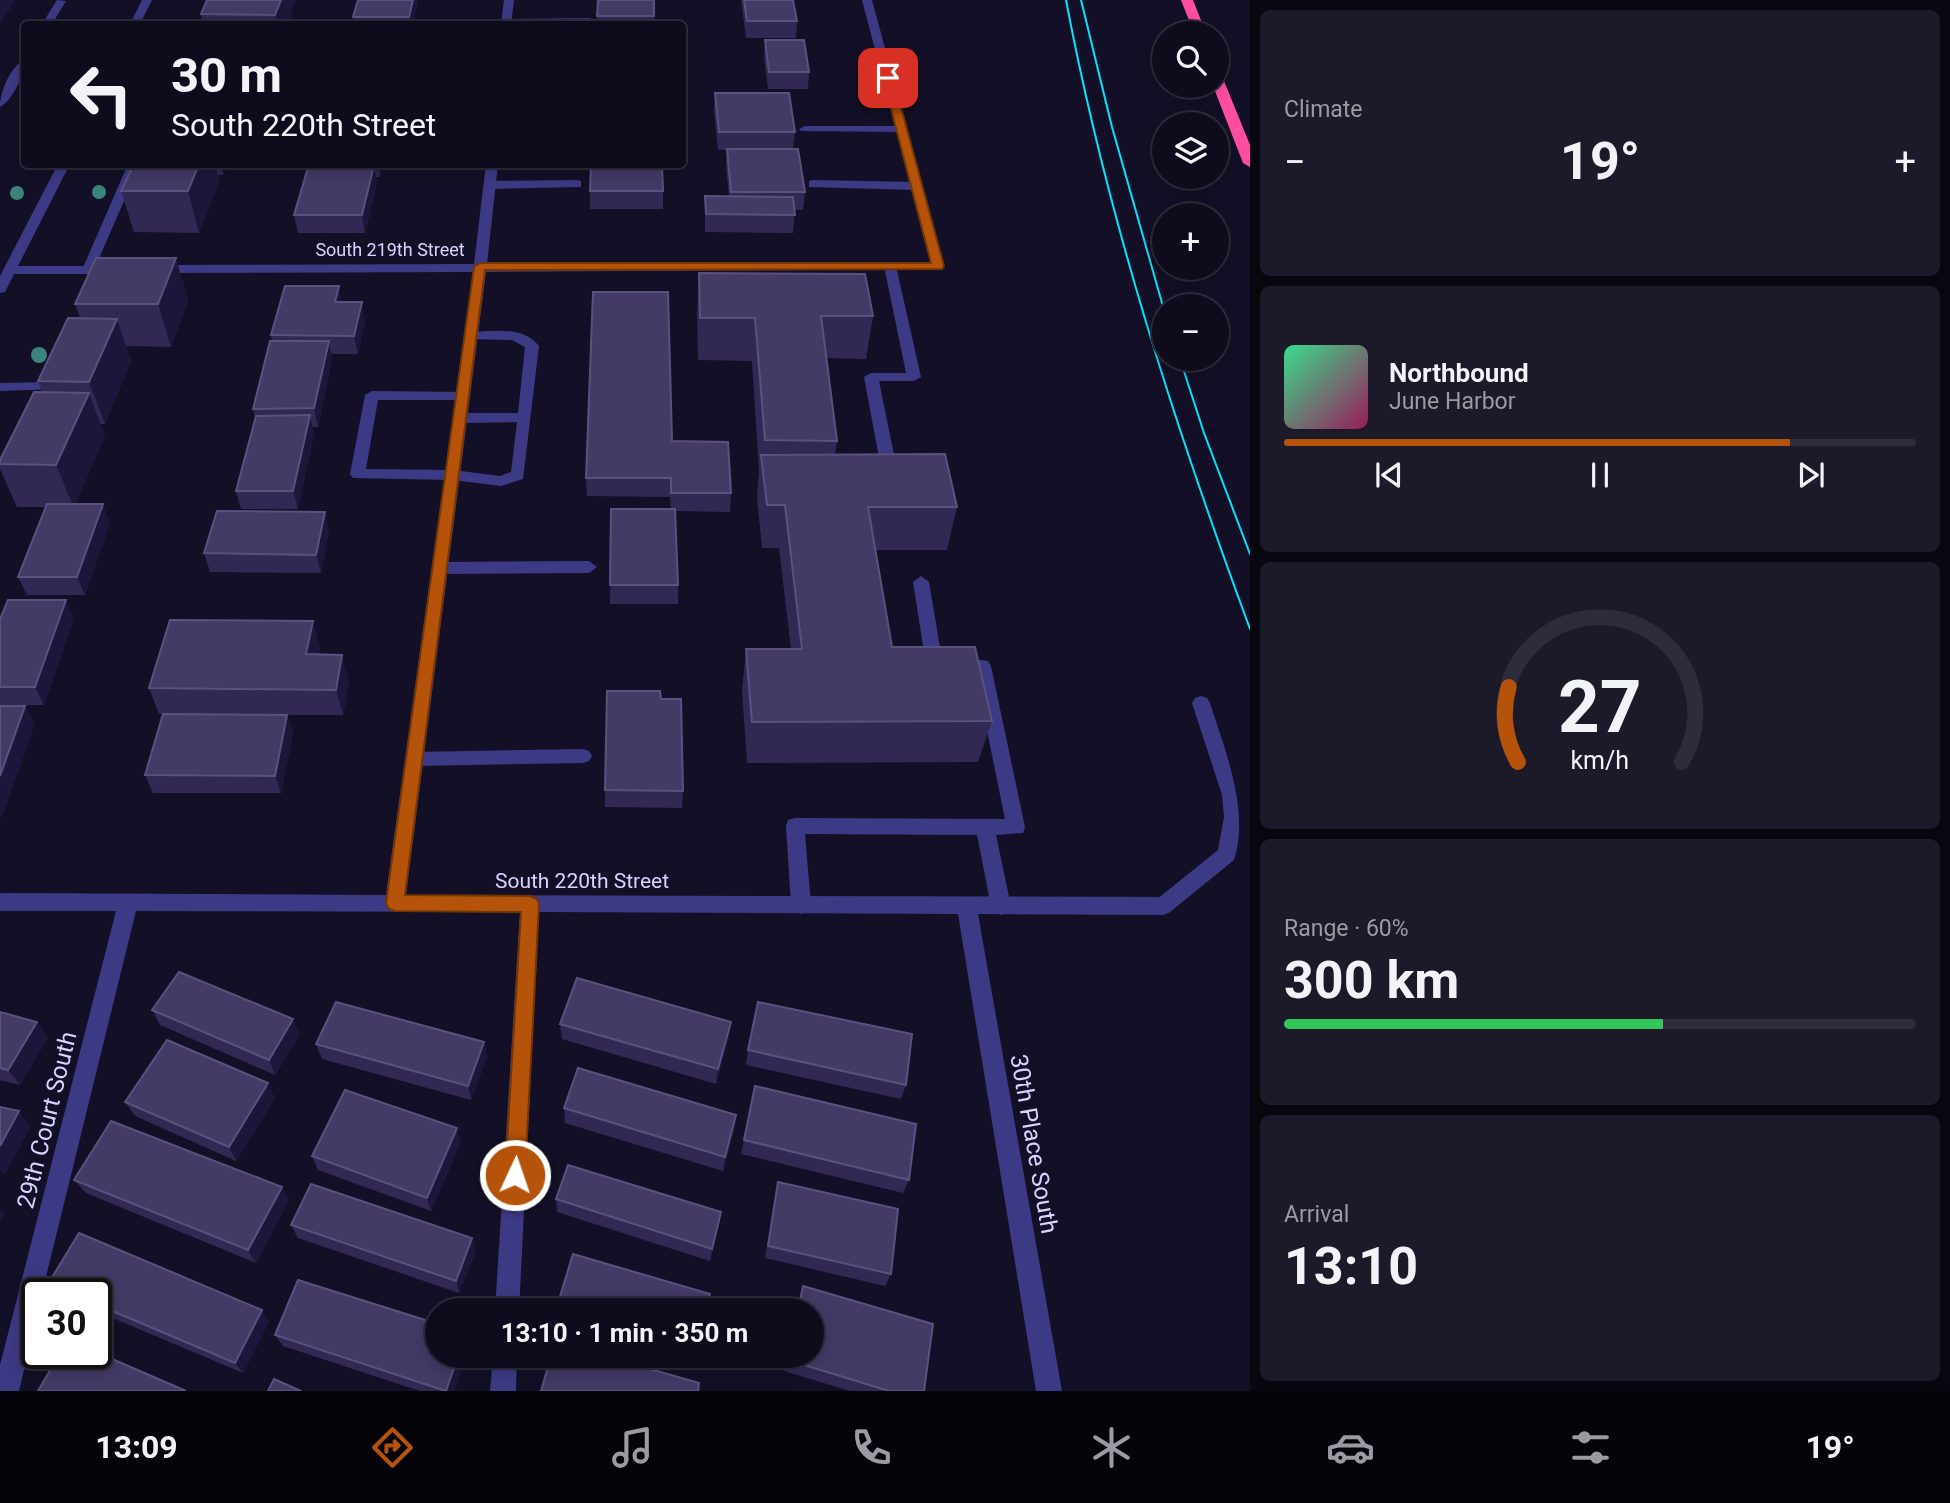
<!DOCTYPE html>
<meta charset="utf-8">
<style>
:root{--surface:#0e0b1c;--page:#1c1929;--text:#f1f3f6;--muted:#9b9ba3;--line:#2e2b3b;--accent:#b45309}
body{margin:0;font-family:Roboto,sans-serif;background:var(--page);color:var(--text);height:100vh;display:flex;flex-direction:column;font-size:26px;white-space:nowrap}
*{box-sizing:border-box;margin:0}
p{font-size:23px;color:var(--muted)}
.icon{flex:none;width:38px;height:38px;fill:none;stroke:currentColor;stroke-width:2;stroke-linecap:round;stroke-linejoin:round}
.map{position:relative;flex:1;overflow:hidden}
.side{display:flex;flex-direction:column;gap:10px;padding:10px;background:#08060f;width:700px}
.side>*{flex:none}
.hud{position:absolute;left:21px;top:21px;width:665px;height:147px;border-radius:7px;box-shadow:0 4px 18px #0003,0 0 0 2px var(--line);background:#0e0b1c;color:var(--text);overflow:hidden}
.fabs{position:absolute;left:1152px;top:21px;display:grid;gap:14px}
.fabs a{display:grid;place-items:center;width:77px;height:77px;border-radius:50%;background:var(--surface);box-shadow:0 4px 18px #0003,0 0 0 2px var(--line);font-size:35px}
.speed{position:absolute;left:21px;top:1278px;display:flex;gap:14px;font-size:35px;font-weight:700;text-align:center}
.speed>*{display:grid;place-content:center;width:91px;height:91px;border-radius:50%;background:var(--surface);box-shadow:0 4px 18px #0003,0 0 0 2px var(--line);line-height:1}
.speed .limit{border:4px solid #111;border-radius:10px;background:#fff;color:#111}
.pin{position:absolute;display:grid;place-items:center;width:60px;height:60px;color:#fff;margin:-30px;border-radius:14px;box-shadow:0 4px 10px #0006}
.me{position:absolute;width:77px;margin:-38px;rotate:3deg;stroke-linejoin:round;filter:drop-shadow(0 0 5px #0008)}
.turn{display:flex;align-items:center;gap:24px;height:147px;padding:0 35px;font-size:32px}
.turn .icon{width:91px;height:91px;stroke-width:2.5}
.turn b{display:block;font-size:49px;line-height:60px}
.big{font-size:52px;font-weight:700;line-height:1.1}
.side .card{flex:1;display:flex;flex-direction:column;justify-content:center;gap:10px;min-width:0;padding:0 24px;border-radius:10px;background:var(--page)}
.side .dial{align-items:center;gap:0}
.dial svg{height:182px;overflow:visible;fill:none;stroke:var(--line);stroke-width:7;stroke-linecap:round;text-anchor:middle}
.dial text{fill:var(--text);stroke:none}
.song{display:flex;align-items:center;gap:21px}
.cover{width:84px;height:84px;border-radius:10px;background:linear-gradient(135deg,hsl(150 70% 55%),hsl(330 70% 35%))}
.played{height:7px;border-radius:4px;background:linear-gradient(90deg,var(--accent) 80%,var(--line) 80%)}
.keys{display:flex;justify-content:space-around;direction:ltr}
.heat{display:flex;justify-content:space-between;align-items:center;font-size:38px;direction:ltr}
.charge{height:10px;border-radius:5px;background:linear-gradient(90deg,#34c759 60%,var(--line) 0)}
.trip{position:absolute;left:425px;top:1298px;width:399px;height:70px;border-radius:35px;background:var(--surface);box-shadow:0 4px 18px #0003,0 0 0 2px var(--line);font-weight:700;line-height:70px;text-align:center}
.tab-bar{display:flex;height:112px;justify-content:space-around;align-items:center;background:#06040b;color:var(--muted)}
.tab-bar .icon{width:49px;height:49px}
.tab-bar .current{color:var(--accent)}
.tab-bar b{font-size:32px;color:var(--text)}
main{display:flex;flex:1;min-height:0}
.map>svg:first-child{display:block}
</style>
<main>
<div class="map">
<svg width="1250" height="1391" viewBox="0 0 1250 1391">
<rect width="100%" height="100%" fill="#130f26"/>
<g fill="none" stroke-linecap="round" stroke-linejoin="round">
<!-- lane -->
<path fill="#3d3a85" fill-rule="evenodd" d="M57,0L66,1L52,24H42Z
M589,18L593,19V23L504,24L501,22L506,19Z
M24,60C25,74 13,100 0,107C0,92 10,67 24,60Z
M805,126H901L907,129L901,132L801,131L799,129Z
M128,164H140L94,270L88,274L83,273L82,270Z
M577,180L581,181V187L490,189L484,185L490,181Z
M813,180L916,182L922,186L916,190L809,187V181Z
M890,262L896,266L921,377L914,381H879L898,474L890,479L882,474L864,377L871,373H906L884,266Z
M472,332C495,331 523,326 539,346L523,479L501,486L453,480L353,478L350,474L365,395L372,391L464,392L471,396L464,400H378L366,469L453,470L500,476L511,472L517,422L461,423L454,418L461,413H518L525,347L512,340L467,339V333Z
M54,382L61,386L59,389L0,391V383Z
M589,561L597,567L589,573L440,574L432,568L440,562Z
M921,576L929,582L942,659L982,660L988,661L991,666L1025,827L1023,833L996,835L1011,906L1008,912L1001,915L994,912L991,906L977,835L805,834L811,905L808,911L801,914L794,911L791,905L786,826L788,820L795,818L1005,819L975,672L935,671L929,670L926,665L913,582Z
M1201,696L1207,698L1210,703C1225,750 1250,811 1234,860L1170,912L1163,915L1156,912L1153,906L1156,900L1218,850L1224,817L1222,795L1192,703L1195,698Z
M583,749L589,751L592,756L589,761L583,763L415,766L409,764L406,759L409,754L415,752Z"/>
<!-- street -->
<path fill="#3d3a85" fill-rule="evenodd" d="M142,0H152L140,24H130Z
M504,0H514L511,24H501Z
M862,0H872L944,266L943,269L486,272L406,895L1163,897L1170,900L1173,906L1170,912L1163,915L978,914L1062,1391H1036L958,914L539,912L519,1311H495L520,912L136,911L42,1293H37V1316L19,1391H0V1365L116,911H0V893L386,895L473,272L157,273L151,269L157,265L474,264L486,164H498L487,264L931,262Z
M58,164H70L18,266H115L121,270L115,274H14L5,292L0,293V276Z
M493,1356H517L516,1391H490Z"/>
<!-- highway -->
<path fill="#ff4fa3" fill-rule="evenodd" d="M1181,0H1193L1206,33H1194Z
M1216,72L1222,76L1250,145V167L1243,163L1213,86H1216Z"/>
<!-- tram -->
<path stroke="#00e5ff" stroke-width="2" d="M1066,0C1107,216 1174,423 1250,629
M1081,0L1112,127L1164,310
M1180,359L1204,433L1250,554"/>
</g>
<!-- trees -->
<g fill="#3d827b">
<circle cx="99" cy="192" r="7"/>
<circle cx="17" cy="193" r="7"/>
<circle cx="39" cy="355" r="8"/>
</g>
<!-- wall -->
<path fill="#312854" d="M418,0L413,24H348L354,20L353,17Z
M654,0V24H597V16Z
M741,0H793L797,21L796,38H746Z
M291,13L293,24H196H203L201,14Z
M765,40L809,72L808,89H768L764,57Z
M715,93L795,132L793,149L805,192L803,210H795L793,233L705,232V196L729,197L726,166L727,150H718L714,110Z
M134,164H227L223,175H218L219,182L199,233L134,232L121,191Z
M309,164H383L380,177H376L377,182L365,233H298L294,215Z
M590,191H663V209H590Z
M176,258L188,301L171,347L126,346L131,361L105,424H100L105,436L75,504L110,523L85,595H27L18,577L46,507H17L0,469V460L42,392L38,381L80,318L75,304Z
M699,273L873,316L866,359L826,358L837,441L835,454L957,507L947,550H875L892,647L992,721L978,762L747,763L742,691L746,649H791L779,548H762L757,497L759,471L752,361L698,360L697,315Z
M342,302L365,321L358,354H331L332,359L318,427H312L314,434L298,509H241L236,491L255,417L253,409L272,341L271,335Z
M672,441L731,493L730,512L675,511L678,585V604H610L611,509H671L670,497L587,496L586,478Z
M329,530L321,573L210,572L204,553Z
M74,618L44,705H0V619Z
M320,648L318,654L349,681L343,715H287L293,733L281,793H153L145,775L163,714H159L149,688Z
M661,699L683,791L682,808L605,807V790Z
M152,1010L300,1034L275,1075L160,1025Z
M0,1012L37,1022L48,1037L20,1085L0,1080Z
M560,1024L729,1037L716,1084L562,1039Z
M484,1042L487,1057L471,1100L322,1059L316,1044Z
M748,1050L906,1085L901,1099L746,1065Z
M755,1086L909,1180L903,1193L741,1154Z
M275,1098L236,1161L135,1116L125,1102Z
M564,1108L736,1115L734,1130L723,1171L565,1123Z
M461,1142L431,1211L318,1170L312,1156Z
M74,1180L282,1187L289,1200L256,1263L86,1193Z
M778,1182L891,1274L885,1286L765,1258Z
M556,1199L721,1212L719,1225L710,1261L557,1212Z
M291,1225L476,1250L459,1293L298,1238Z
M48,1284L269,1321L243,1373L96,1311V1293H58Z
M803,1286L924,1391H850L784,1371L787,1356H812V1311H796Z
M557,1306L707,1311H558Z
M275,1335L438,1356H466L454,1391H420L283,1346Z
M684,1356H696L695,1360Z"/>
<!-- shaded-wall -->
<path fill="#1d163a" d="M0,0H15V1L0,24Z
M281,0H296L291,13L293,24H277L275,15Z
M413,0H418L413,24H410L409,17Z
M199,164H215L219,182L199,233L188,191Z
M221,164H227L223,175Z
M378,164H383L380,177Z
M374,165L377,182L365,233L362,215Z
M176,258L188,301L171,347L158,304Z
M339,286L342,304L335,302Z
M362,302L365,321L358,354L354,336Z
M117,319L131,361L105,424L89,382Z
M329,341L332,359L318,427L314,408Z
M89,393L105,436L74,508L56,465Z
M310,415L314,434L298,509L293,491Z
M103,504L110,523L85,595L77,577Z
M325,512L329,530L321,573L316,555Z
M66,600L74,618L44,705L35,687Z
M313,621L320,648L313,680L306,654Z
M342,655L349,681L343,715L336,690Z
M25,706L35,724L2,818L0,815V776Z
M287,715L293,733L281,793L275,776Z
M293,1019L300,1034L275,1075L269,1060Z
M37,1022L48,1037L20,1085L8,1070Z
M731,1022L729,1037L716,1084L718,1069Z
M484,1042L487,1057L471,1100L468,1086Z
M268,1083L275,1098L236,1161L229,1147Z
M19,1111L31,1126L5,1175L0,1170V1146Z
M736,1115L734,1130L723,1171L725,1157Z
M457,1128L461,1142L431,1211L427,1198Z
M282,1187L289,1200L256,1263L248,1250Z
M0,1208L5,1213L0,1222Z
M721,1212L719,1225L710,1261L712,1249Z
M472,1238L476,1250L459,1293L456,1281Z
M262,1310L269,1321L243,1373L235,1363Z
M458,1356H466L454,1391H446Z"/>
<!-- building -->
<path fill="#433a66" stroke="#5a527e" stroke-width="2" d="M207,0H281L275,15L201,14Z
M358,0H413L409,17H353Z
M598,0H654V16H597Z
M744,0H793L797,21H747Z
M349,20H412L410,24H348Z
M274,23L273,24H196Z
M765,40H804L809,72H769Z
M715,93H789L795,132H719Z
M727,149H798L805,192H731Z
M134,164H199L188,191H121Z
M309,164L374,165L362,215H294Z
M591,164H662L663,191H590Z
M705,196L793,197L795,215L706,214Z
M96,258H176L158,304H75Z
M699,273L865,274L873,316H821L837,441L765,440L755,318H700Z
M285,286H339L335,302H362L354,336L271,335Z
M593,292H668L672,441L728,442L731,493H671V478H586Z
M68,318L117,319L89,382L38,381Z
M270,341H329L314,408L253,409Z
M34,392L89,393L56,465L0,464V460Z
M310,415L293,491H236L256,416Z
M945,454L957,507H868L892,647H975L992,721L752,722L746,649H802L785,505H767L761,455Z
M47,504H103L77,577H18Z
M611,509H675L678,585H610Z
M217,511L325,512L316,555L204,553Z
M8,600H66L35,687H0V619Z
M170,620L313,621L306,654L342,655L336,690L149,688Z
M607,691H660L661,699H681L683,791L605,790Z
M0,706H25L0,776Z
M163,714L287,715L275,776L145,775Z
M179,972L293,1019L269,1060L152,1010Z
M577,978L731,1022L718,1069L560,1024Z
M336,1002L484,1042L468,1086L316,1044Z
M758,1002L912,1034L906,1085L748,1050Z
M0,1012L37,1022L8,1070L0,1068Z
M167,1040L268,1083L229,1147L125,1102Z
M578,1068L736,1115L725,1157L564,1108Z
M755,1086L916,1124L909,1180L744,1140Z
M345,1090L457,1128L427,1198L312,1156Z
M0,1107L19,1111L0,1146Z
M111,1121L282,1187L248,1250L74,1180Z
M568,1165L721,1212L712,1249L556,1199Z
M778,1182L898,1209L891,1274L768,1246Z
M311,1184L472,1238L456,1281L291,1225Z
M79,1233L262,1310L235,1363L96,1304V1293H70L48,1284Z
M573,1254L710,1294L706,1311H572L557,1306Z
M298,1280L438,1324V1356H458L446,1391L275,1335Z
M803,1286L933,1324L924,1391H889L788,1360L789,1356H812V1311H798Z
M96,1352L186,1391H38L60,1353H96Z
M551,1356H605L699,1383L698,1391H541Z
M274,1379L301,1391H268Z"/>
<!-- route -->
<path fill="#b45309" stroke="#753606" stroke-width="2" d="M888,75L893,78L944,266L942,269L485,270L405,895L530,896L537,899L539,904L525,1175L522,1182L515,1185L508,1182L505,1175L521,912L395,911L389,909L386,903L474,267L480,263H931L883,78Z"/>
<g text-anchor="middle" stroke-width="7" stroke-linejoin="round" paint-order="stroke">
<!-- far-street labels -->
<g font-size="18" fill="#d9d4ff" stroke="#130f26">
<text x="390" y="256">South 219th Street</text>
</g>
<!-- street labels -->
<g font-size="21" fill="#d9d4ff" stroke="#130f26">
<text x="582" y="888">South 220th Street</text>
</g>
<!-- near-street labels -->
<g font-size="24" fill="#d9d4ff" stroke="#130f26">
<text transform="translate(47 1120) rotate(-76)" y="8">29th Court South</text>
<text transform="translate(1034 1144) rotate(80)" y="8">30th Place South</text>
</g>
</g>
</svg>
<div class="fabs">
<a><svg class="icon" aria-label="search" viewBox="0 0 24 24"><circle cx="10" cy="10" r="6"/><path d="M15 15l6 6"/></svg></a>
<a><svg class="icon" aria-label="layers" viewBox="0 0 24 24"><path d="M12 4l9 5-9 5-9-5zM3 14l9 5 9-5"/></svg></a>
<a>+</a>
<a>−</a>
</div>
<div class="speed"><div class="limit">30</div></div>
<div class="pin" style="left:888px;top:78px;background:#d93025"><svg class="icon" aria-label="arrive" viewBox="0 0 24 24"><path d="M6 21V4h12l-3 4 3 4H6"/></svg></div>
<svg class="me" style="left:515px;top:1175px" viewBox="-20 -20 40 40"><circle r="17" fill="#b45309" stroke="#fff" stroke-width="3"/><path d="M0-11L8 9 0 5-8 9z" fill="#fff"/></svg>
<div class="trip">13:10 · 1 min · 350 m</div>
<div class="hud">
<div class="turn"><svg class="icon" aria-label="left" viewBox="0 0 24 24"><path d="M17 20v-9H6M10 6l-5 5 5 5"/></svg><div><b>30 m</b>South 220th Street</div></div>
</div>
</div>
<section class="side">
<div class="card"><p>Climate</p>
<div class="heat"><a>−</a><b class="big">19°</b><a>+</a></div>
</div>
<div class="card">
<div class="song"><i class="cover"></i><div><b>Northbound</b><p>June Harbor</p></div></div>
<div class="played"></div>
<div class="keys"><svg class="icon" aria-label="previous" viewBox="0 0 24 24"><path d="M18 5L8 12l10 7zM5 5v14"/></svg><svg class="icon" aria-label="pause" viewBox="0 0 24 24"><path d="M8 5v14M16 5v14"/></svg><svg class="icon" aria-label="next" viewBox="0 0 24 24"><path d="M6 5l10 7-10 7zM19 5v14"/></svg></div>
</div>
<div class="card dial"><svg viewBox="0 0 100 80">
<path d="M14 69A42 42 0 1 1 86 69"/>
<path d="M14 69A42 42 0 0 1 10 36" stroke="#b45309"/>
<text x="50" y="56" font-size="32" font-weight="700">27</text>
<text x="50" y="72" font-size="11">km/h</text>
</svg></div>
<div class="card"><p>Range · 60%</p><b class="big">300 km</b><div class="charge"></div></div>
<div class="card"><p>Arrival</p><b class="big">13:10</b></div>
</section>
</main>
<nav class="tab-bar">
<b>13:09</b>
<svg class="icon current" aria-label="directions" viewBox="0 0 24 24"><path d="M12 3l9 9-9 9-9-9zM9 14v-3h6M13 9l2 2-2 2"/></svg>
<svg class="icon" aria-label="music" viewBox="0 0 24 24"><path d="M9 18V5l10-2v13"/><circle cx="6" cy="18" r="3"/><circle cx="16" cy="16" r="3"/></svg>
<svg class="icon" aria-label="phone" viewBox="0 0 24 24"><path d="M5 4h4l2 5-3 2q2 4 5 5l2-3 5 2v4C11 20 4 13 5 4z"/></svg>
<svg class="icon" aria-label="climate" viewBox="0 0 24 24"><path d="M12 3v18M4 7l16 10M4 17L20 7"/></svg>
<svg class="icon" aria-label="car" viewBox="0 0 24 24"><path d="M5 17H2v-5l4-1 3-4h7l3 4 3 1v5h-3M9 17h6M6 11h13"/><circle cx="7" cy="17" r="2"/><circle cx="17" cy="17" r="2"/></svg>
<svg class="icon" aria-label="filters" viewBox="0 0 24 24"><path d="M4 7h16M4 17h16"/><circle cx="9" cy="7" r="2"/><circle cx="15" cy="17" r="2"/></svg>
<b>19°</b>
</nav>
